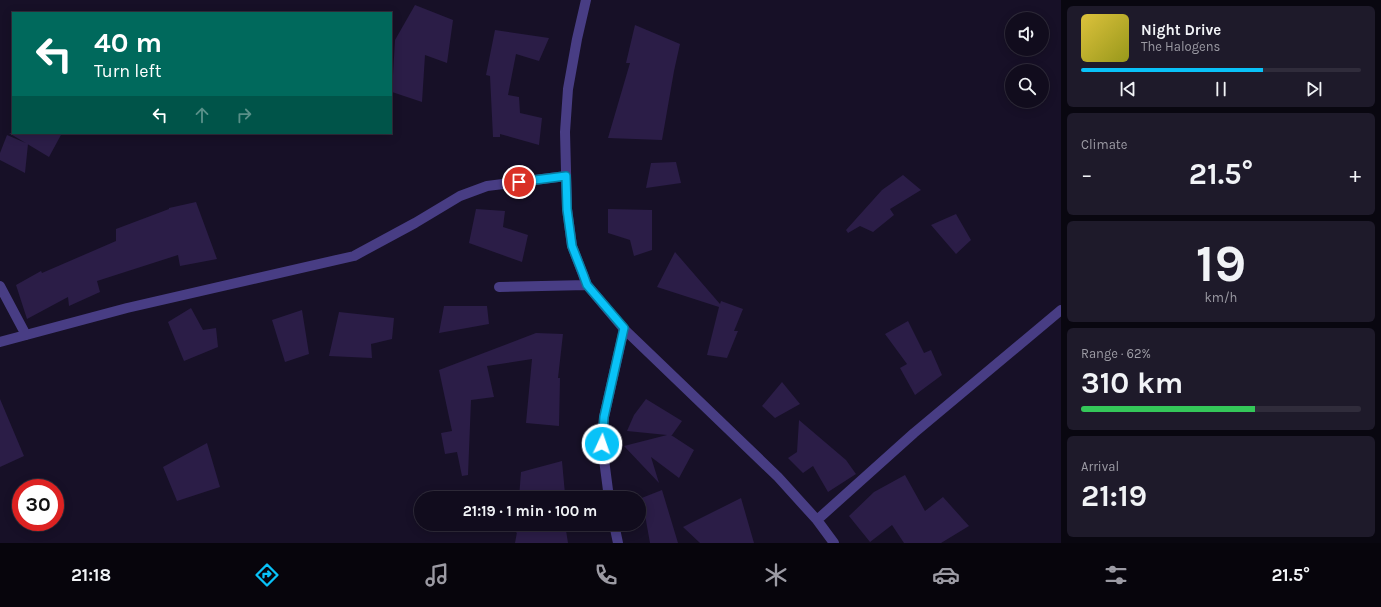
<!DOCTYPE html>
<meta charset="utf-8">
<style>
:root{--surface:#110c1d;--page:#1e1a2a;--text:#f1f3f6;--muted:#9c9ba4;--line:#302c3b;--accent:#09c2f8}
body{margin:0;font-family:Karla,sans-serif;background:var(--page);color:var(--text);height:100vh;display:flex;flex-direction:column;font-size:15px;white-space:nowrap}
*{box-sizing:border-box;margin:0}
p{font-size:13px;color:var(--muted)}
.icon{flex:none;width:22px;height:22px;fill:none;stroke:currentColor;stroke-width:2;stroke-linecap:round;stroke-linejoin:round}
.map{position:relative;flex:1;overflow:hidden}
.details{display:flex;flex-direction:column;gap:6px;padding:6px;background:#090710;width:320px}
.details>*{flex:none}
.top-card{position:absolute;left:12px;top:12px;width:380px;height:122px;border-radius:0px;box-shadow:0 2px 10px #0003,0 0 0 1px var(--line);background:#00695c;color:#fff;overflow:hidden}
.buttons{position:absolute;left:1005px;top:12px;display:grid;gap:8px}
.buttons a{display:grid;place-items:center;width:44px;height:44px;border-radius:50%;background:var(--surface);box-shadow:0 2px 10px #0003,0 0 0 1px var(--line);font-size:20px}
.speed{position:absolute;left:12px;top:479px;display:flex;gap:8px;font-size:20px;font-weight:700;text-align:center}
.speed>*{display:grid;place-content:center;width:52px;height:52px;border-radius:50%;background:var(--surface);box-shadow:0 2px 10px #0003,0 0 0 1px var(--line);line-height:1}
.speed .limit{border:6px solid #d22;background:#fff;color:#111}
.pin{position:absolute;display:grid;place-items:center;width:34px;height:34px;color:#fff;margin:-17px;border:2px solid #fff;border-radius:50%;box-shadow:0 1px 4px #0007}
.me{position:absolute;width:44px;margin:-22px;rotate:3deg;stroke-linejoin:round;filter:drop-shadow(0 0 3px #0008)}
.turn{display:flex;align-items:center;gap:14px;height:84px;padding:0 16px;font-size:18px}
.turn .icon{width:52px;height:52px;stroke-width:2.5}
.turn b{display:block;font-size:28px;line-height:34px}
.lanes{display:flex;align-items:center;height:38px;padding:0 16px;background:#0003;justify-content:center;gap:20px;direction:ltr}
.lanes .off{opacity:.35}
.big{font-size:30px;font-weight:700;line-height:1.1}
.details .tile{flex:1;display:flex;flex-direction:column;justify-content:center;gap:6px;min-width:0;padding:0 14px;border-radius:6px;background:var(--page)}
.details .dial{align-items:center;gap:0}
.dial b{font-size:52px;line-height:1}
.song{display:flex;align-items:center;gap:12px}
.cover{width:48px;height:48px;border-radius:6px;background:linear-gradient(135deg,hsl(50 70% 55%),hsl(60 70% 35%))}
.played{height:4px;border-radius:2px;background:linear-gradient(90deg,var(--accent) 65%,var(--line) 65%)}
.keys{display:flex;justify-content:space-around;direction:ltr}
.heat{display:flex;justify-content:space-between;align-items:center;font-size:22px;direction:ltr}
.charge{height:6px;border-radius:3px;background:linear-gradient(90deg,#34c759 62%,var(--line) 0)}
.trip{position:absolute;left:414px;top:491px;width:232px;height:40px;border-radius:20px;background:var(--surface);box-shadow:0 2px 10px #0003,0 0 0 1px var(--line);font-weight:700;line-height:40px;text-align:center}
.tabs{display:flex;height:64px;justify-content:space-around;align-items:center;background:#07050c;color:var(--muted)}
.tabs .icon{width:28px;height:28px}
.tabs .selected{color:var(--accent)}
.tabs b{font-size:18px;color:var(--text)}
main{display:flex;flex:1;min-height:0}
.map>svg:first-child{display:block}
</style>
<main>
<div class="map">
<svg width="1061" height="543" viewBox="0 0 1061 543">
<rect width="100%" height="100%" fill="#171027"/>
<!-- building -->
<path fill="#2b1d47" d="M415,5L453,20L447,63L425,55L422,102L392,92L395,40Z
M635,25L680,44L674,71L662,140L608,138L630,63H626Z
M495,30L549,38L539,61L516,54L508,95L519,97L520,113L542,118L539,145L500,134V137H493L490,76L486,75Z
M9,133H62L49,157Z
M7,135L28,144L25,173L0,160V153Z
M676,162L681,183L646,188L651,163Z
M903,175L921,190L890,209L894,215L873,232L860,226L848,233L846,230L882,190Z
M196,202L217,259L180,266L178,255L97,281L100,292L69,306L68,297L27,319L16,285L41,271L42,273L116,241V229L169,209V208Z
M476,209L505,211L503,227L528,235L522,262L469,243Z
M608,209L652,210V250L634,256L630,240L608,233Z
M956,214L971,240L956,254L931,225Z
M675,252L720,304L721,301L743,309L734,331H738L727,358L707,355L719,307L657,287Z
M444,306H487L489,324L439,333Z
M191,308L203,330L216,328L218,347L184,361L168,322Z
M302,310L309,354L285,362L272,320Z
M339,312L394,318L392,339L371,344L372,358L329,356Z
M908,321L924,353L931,350L942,375L915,395L900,368L907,364L885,334Z
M536,333L563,334L558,378H560L559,426L526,423L532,359L487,366L494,397L471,400L468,475L462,476L457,452L445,454L441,433L452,431L439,370Z
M782,382L800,404L775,418L762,406Z
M0,399L24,456L0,467Z
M646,399L682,421L672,435H671L694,450L679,478L651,457L659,483L624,446L667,435L627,431L634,415Z
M799,420L846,460L856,474L828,492L813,466L803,473L788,458L797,452Z
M207,443L220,487L177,501L163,467Z
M562,461L565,494L559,498H519L521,472Z
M905,475L925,511L943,497L969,526L941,543H904L892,525L870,542L849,516L874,492Z
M662,490L678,543H650L645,515H639V499Z
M741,498L754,543H700L683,527Z
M516,524H565L568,543H515L517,532L516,533Z"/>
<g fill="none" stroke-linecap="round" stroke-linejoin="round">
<!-- street -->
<path stroke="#483d84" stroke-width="10" d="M586,0L577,39L568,89L565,132L567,209L572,246L587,285L624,329L778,477L817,520L834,543
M0,286L26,335
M499,287L587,285
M0,342L127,308L354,256L415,223L460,196L487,186L566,176
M609,498L602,444L604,417L624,329
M817,520L914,433L1061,310
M614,524L618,543"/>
</g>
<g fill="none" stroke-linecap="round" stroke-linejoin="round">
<defs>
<path id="route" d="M519,182L566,176L567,209L572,246L583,274L587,285L624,328L604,417L602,444"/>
</defs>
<!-- route casing -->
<use href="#route" stroke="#067ea1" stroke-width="10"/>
<!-- route -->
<use href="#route" stroke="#09c2f8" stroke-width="7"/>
</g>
</svg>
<div class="buttons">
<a><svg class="icon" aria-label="sound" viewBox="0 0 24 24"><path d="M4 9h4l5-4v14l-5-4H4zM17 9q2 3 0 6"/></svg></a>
<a><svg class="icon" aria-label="search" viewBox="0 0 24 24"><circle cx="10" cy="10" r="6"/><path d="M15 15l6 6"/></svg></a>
</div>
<div class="speed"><div class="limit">30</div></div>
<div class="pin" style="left:519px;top:182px;background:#d93025"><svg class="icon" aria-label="arrive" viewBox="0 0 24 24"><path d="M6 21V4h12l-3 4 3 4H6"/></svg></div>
<svg class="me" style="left:602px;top:444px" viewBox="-20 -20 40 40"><circle r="17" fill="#09c2f8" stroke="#fff" stroke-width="3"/><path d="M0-11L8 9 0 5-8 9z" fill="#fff"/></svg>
<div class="trip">21:19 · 1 min · 100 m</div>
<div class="top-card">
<div class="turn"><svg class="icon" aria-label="left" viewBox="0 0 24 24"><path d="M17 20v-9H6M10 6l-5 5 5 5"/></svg><div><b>40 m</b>Turn left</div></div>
<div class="lanes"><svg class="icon" aria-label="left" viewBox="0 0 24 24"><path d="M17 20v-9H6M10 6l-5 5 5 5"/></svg><svg class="icon off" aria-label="ahead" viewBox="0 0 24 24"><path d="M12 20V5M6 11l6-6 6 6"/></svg><svg class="icon off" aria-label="right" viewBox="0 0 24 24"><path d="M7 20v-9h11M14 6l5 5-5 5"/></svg></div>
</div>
</div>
<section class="details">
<div class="tile">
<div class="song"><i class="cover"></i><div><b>Night Drive</b><p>The Halogens</p></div></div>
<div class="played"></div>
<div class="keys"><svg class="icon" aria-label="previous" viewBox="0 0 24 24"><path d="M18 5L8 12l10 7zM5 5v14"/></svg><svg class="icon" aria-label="pause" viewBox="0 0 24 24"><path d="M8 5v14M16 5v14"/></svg><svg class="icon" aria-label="next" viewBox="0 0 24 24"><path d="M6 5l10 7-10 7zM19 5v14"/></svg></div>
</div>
<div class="tile"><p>Climate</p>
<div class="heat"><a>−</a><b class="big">21.5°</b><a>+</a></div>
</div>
<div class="tile dial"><b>19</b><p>km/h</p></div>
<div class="tile"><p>Range · 62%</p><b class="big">310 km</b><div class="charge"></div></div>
<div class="tile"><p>Arrival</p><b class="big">21:19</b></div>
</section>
</main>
<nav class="tabs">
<b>21:18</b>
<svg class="icon selected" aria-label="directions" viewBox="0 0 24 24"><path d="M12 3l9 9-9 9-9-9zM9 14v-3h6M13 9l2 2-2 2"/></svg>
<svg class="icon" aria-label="music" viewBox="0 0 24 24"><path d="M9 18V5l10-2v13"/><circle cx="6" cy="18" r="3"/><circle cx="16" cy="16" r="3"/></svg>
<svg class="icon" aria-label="phone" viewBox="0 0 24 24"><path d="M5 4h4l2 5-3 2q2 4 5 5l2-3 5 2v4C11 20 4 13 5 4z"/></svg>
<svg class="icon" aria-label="climate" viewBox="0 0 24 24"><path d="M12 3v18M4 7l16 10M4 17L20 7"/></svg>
<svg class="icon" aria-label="car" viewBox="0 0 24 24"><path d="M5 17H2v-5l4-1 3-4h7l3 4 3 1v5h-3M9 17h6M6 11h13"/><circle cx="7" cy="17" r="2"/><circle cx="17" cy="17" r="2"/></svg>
<svg class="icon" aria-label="filters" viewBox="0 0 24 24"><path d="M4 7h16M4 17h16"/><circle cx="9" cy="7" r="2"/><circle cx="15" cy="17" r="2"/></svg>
<b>21.5°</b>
</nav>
